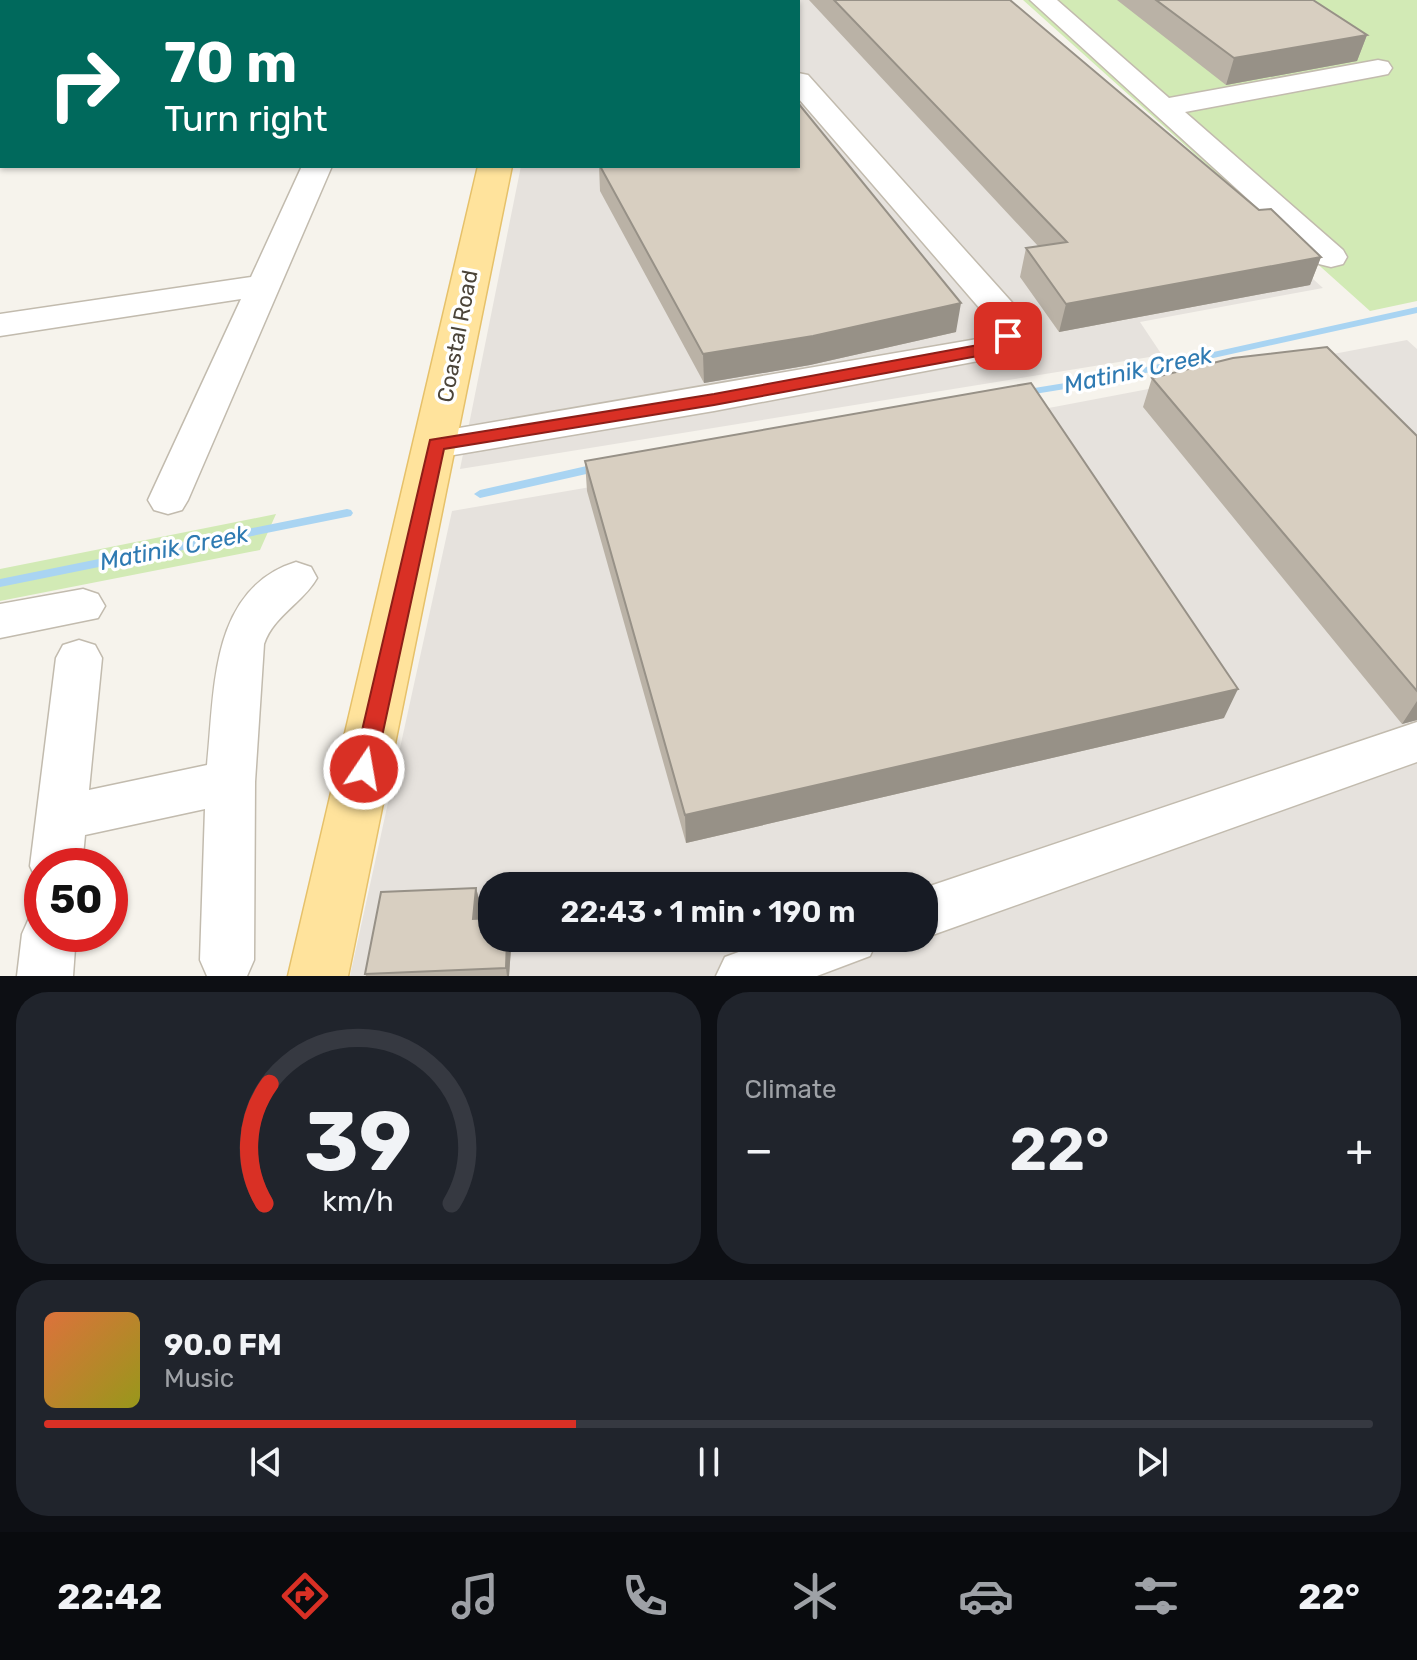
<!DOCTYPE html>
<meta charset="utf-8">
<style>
:root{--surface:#171b24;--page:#20242c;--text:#f1f3f6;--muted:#9ea1a6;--line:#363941;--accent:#d93025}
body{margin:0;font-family:Rubik,sans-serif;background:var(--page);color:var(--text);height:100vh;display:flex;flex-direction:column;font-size:30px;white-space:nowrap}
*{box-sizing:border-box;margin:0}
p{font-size:26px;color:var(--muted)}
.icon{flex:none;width:44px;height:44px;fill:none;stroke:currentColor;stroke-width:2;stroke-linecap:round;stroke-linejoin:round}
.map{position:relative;height:976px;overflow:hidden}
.drawer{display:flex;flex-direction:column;gap:16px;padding:16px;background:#0d0f14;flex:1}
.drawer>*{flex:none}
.hud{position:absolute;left:0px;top:0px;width:800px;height:168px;box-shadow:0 2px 6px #0004;background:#00695c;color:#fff;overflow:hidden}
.speed{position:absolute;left:24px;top:848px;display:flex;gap:16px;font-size:40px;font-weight:700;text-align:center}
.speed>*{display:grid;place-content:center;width:104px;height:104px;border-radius:50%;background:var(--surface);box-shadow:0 2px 6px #0004;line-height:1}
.speed .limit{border:12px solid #d22;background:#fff;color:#111}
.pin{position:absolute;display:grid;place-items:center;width:68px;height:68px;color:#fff;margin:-34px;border-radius:16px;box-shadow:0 4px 12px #0006}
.me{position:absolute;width:88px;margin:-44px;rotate:12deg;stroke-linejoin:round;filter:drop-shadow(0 0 6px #0008)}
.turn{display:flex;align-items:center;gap:28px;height:168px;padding:0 32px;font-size:36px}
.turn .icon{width:104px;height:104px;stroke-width:2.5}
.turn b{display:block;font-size:56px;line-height:68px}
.big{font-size:60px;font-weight:600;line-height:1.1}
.drawer .card{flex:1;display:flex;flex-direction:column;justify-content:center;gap:12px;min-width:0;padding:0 28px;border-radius:32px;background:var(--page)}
.drawer .dial{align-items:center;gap:0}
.dial svg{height:208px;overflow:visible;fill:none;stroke:var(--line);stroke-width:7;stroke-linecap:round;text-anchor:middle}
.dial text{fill:var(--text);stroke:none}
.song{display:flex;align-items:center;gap:24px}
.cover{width:96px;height:96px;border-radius:12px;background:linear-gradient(135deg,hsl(20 70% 55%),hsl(60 70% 35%))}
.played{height:8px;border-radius:4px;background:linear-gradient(90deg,var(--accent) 40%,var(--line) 40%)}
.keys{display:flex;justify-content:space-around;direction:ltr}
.heat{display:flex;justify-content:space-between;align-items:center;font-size:44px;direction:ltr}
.drawer .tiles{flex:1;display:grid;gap:16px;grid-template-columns:1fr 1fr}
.card:last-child{grid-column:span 2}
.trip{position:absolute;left:478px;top:872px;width:460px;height:80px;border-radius:32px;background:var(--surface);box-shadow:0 2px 6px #0004;font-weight:600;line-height:80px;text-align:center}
.menu{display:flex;height:128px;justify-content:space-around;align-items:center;background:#090b0e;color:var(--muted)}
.menu .icon{width:56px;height:56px}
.menu .active{color:var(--accent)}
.menu b{font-size:36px;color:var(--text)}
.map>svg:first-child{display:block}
</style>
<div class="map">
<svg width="1417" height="976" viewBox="0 0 1417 976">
<rect width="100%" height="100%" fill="#f6f3ec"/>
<!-- industrial -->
<path fill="#e6e2dd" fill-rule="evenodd" d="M691,0H1003L1323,288L1140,322L1162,355L460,469L521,166H798V2H681Z
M1407,340L1417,349V976H350L452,511L1054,407ZM492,886H924V938H492Z"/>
<!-- green -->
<path fill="#d2eab5" d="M1023,0H1417V301L1370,311Z
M276,514L260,550L0,601V569Z"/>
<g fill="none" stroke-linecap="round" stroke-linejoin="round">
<!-- stream -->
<path fill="#a9d4f2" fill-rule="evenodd" d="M1417,307V313L1096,384L1022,396L1017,393L1022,390L1096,378Z
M600,463L604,464L605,467L604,470L480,498L474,494L480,490Z
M347,509L351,510L353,513L351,516L0,587V579Z"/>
<defs>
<path id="minor" d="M1030,0H1057L1169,98L1378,60L1388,62L1392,68L1388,74L1378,76L1185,112L1343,250L1347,257L1343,264L1331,267L1319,264Z
M798,73L808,75L1017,308L1026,336C1018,348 1008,355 994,358L714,411L436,458L422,454L417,445L422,436L436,432L983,338L990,333L988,318L798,98Z
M2,117V135L0,136V118Z
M302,166H332L188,500L182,510L168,514L154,510L148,500L241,299L0,336V314L251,277Z
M296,562L311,567L317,578C303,603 274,615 264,644L255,782L254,960L247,976H207L200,960L205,809L85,835L82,866H42V884L38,883L30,866L56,658L63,645L79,640L95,645L102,658L89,790L207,765C215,692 209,589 296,562Z
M83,589L98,594L105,606L98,618L0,638V604Z
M1417,722V762L924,938V888Z
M42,911V934H76L73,976H17L22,934L30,916Z
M777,938H878L870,956L817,976H716L725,957Z"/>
<path id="major" d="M524,0H552L523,2Z
M478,166H512L348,976H288Z"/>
</defs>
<!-- minor casing -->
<use href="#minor" stroke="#c2bbae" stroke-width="3"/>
<!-- major casing -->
<use href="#major" stroke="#e6c16a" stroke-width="3"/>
<!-- minor -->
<use href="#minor" fill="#fff" fill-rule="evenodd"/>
<!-- major -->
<use href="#major" fill="#ffe39c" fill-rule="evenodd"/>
</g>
<!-- wall -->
<path fill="#bab2a6" d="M809,0H1010L1259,210L1321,257L1310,285L1059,332L1020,277L1026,248L1038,246Z
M1117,0H1313L1367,35L1357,61L1226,85Z
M599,166H798L956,332L810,365L704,383L600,191Z
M1152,378L1417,436V720L1402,724L1143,407Z
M585,461L1224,718L686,843L587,491Z
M476,888L480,903L479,918L492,938H509L511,948L509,976H366L365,974Z"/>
<!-- shaded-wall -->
<path fill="#979187" d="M1367,35L1357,61L1226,85L1234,58Z
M1321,257L1310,285L1059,332L1066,304Z
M961,303L956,332L810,365L704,383L703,354Z
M1238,689L1224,718L686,843L685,815Z
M1417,701V720L1402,724Z
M476,888L480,903L477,933L473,919Z
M507,938H509L511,948L509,976H507L506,968Z"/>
<!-- building -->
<path fill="#d8cfc1" stroke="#979187" stroke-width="2" d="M629,0H714L716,2H616Z
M834,0H1010L1259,210L1271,209L1321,257L1066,304L1026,248L1067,242Z
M1156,0H1313L1367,35L1234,58Z
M798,103L961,303L813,336L703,354L600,166H798Z
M1327,347L1417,436V691L1152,378L1233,358Z
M1031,383L1238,689L685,815L585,461Z
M476,888L473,919L492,918V938H507L506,968L365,974L381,892Z"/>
<!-- route -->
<path fill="#d93025" stroke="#8d1f18" stroke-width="2" d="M1008,331L1014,332V340L994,353L714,405L444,449L375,769L372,776H356L353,769L430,440L714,394L989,343Z"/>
<g text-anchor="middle" stroke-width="7" stroke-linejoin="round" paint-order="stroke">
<!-- street labels -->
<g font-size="22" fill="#4b4439" stroke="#fff">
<text transform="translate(457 336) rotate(-79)" y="8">Coastal Road</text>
</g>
<!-- water labels -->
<g font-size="24" font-style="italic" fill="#2e7ab2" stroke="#fff">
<text transform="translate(1138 370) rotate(-12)" y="8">Matinik Creek</text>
<text transform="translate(174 548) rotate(-11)" y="8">Matinik Creek</text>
</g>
</g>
</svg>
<div class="speed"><div class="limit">50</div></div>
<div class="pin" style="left:1008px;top:336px;background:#d93025"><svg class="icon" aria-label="arrive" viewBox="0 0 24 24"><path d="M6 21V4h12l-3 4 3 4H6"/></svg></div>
<svg class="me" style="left:364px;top:769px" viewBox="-20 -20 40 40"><circle r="17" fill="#d93025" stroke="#fff" stroke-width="3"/><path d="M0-11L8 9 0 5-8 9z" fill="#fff"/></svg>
<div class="trip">22:43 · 1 min · 190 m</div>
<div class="hud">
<div class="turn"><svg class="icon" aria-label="right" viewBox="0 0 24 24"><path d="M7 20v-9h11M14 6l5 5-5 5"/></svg><div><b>70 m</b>Turn right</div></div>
</div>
</div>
<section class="drawer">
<div class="tiles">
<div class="card dial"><svg viewBox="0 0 100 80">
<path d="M14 69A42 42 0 1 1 86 69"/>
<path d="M14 69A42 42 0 0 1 16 23" stroke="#d93025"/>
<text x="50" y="56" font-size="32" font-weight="700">39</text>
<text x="50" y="72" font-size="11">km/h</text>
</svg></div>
<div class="card"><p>Climate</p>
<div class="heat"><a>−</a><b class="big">22°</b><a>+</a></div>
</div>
<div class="card">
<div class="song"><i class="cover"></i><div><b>90.0 FM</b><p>Music</p></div></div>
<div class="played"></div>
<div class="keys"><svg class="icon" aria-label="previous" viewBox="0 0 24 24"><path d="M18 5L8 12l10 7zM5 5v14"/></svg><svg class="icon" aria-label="pause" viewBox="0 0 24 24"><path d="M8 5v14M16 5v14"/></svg><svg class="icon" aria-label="next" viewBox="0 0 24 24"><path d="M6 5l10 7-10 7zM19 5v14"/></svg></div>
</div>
</div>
</section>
<nav class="menu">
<b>22:42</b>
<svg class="icon active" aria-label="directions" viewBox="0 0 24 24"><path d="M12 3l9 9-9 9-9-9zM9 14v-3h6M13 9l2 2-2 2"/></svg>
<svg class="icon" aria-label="music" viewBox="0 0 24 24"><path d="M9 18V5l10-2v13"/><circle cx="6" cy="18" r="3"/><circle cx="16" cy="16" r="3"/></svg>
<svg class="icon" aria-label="phone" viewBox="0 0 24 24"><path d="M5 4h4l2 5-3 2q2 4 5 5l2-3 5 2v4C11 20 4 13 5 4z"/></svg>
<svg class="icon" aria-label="climate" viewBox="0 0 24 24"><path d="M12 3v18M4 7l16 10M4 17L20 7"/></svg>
<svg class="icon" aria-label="car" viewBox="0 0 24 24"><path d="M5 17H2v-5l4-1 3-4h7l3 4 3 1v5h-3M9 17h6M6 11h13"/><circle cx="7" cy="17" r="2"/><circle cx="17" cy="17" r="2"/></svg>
<svg class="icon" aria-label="filters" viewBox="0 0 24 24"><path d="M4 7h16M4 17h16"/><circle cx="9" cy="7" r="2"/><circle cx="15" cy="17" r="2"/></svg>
<b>22°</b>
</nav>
